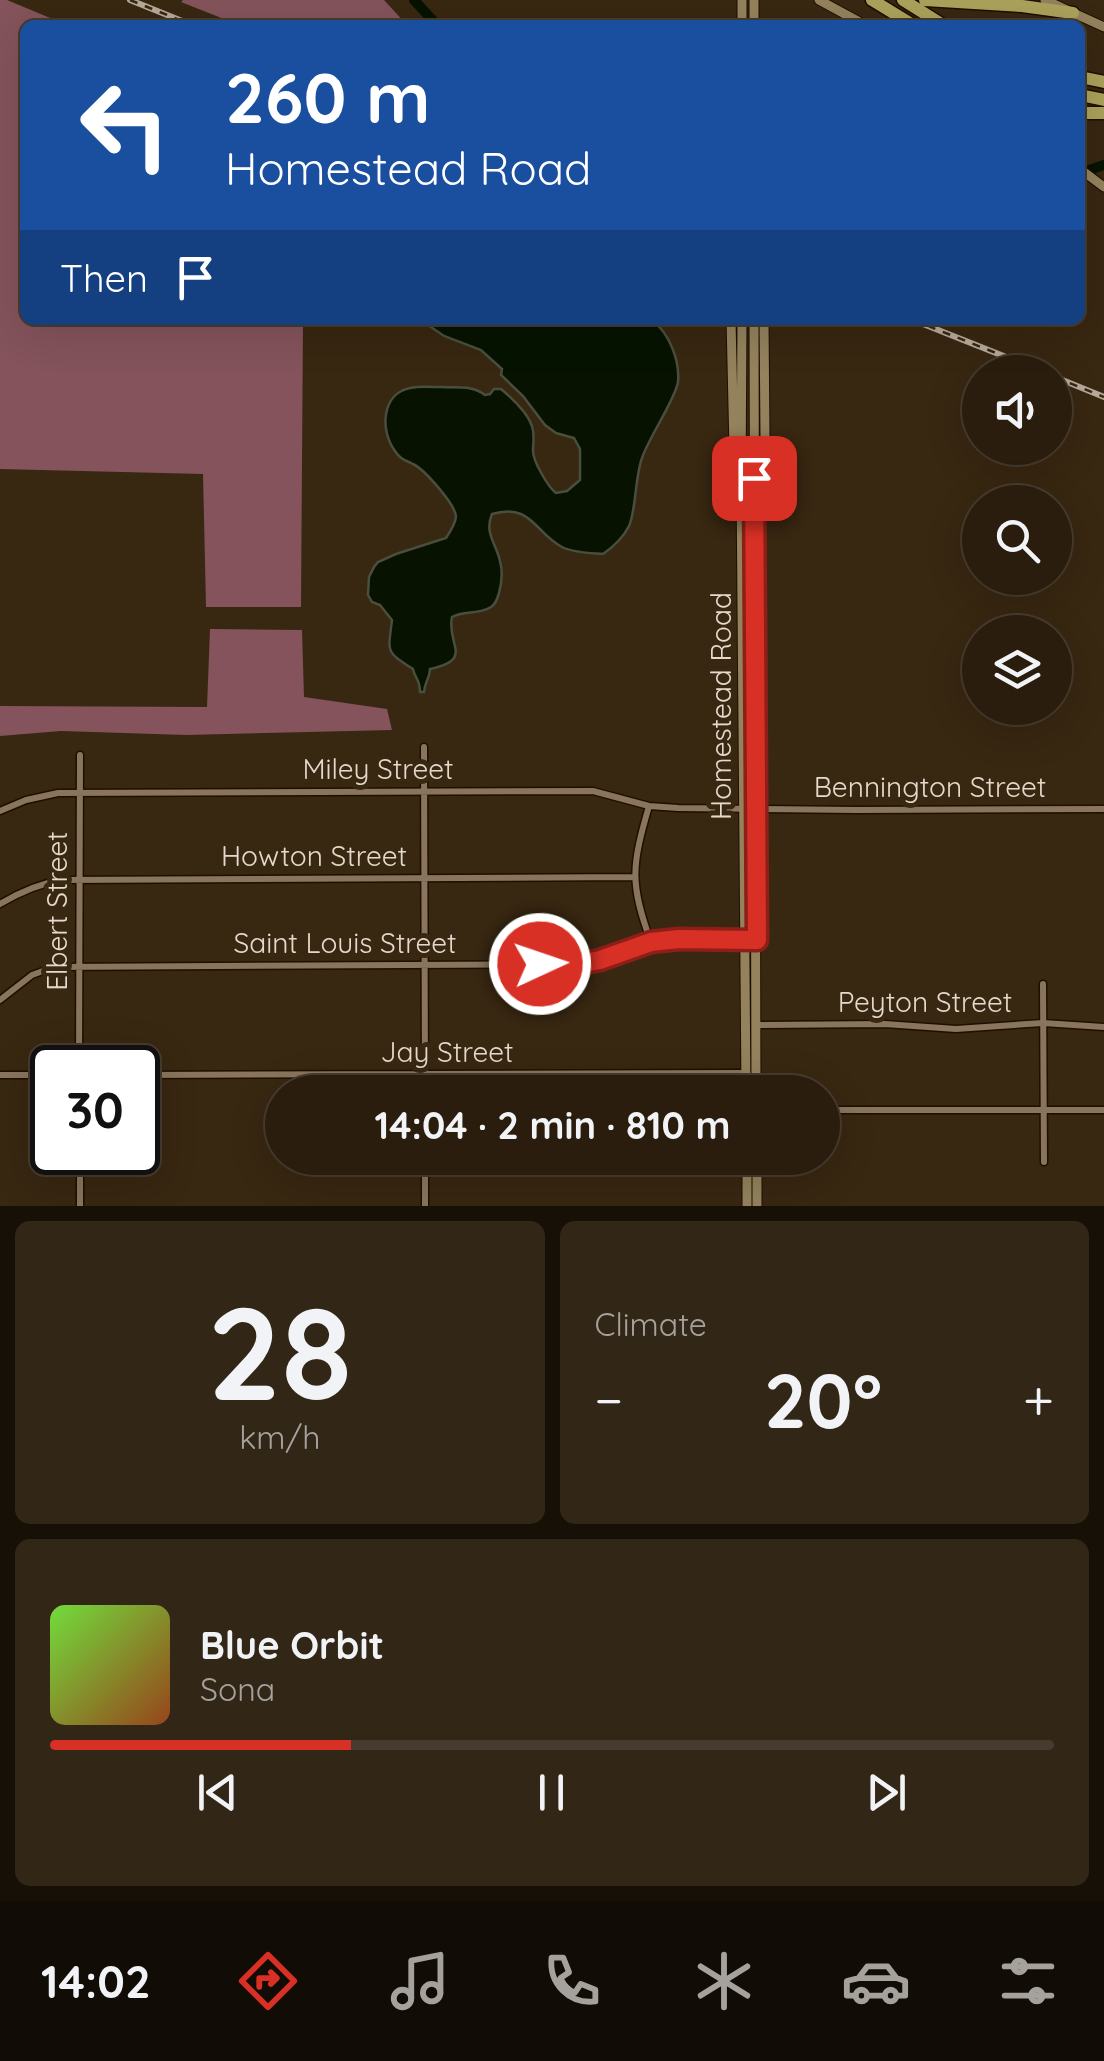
<!DOCTYPE html>
<meta charset="utf-8">
<style>
:root{--surface:#2a1d0d;--page:#322616;--text:#f1f3f6;--muted:#a5a29d;--line:#463b2e;--accent:#d93025}
body{margin:0;font-family:Quicksand,sans-serif;background:var(--page);color:var(--text);height:100vh;display:flex;flex-direction:column;font-size:38px;white-space:nowrap}
*{box-sizing:border-box;margin:0}
p{font-size:32px;color:var(--muted)}
.icon{flex:none;width:55px;height:55px;fill:none;stroke:currentColor;stroke-width:2;stroke-linecap:round;stroke-linejoin:round}
.map{position:relative;height:1206px;overflow:hidden}
.side{display:flex;flex-direction:column;gap:15px;padding:15px;background:#171007;flex:1}
.side>*{flex:none}
.hud{position:absolute;left:20px;top:20px;width:1065px;height:305px;border-radius:15px;box-shadow:0 10px 40px #0002,0 0 0 2px var(--line);background:#1a4fa0;color:#fff;overflow:hidden}
.fabs{position:absolute;left:962px;top:355px;display:grid;gap:20px}
.fabs a{display:grid;place-items:center;width:110px;height:110px;border-radius:50%;background:var(--surface);box-shadow:0 10px 40px #0002,0 0 0 2px var(--line);font-size:50px}
.speed{position:absolute;left:30px;top:1045px;display:flex;gap:20px;font-size:50px;font-weight:700;text-align:center}
.speed>*{display:grid;place-content:center;width:130px;height:130px;border-radius:50%;background:var(--surface);box-shadow:0 10px 40px #0002,0 0 0 2px var(--line);line-height:1}
.speed .limit{border:5px solid #111;border-radius:15px;background:#fff;color:#111}
.pin{position:absolute;display:grid;place-items:center;width:85px;height:85px;color:#fff;margin:-42px;border-radius:20px;box-shadow:0 5px 15px #0006}
.me{position:absolute;width:110px;margin:-55px;rotate:87deg;stroke-linejoin:round;filter:drop-shadow(0 0 8px #0008)}
.turn{display:flex;align-items:center;gap:35px;height:210px;padding:0 40px;font-size:45px}
.turn .icon{width:130px;height:130px;stroke-width:2.5}
.turn b{display:block;font-size:70px;line-height:85px}
.then{display:flex;align-items:center;height:95px;padding:0 40px;background:#0003;gap:20px;font-size:38px}
.big{font-size:75px;font-weight:800;line-height:1.1}
.side .card{flex:1;display:flex;flex-direction:column;justify-content:center;gap:15px;min-width:0;padding:0 35px;border-radius:15px;background:var(--page)}
.side .dial{align-items:center;gap:0}
.dial b{font-size:130px;line-height:1}
.song{display:flex;align-items:center;gap:30px}
.cover{width:120px;height:120px;border-radius:15px;background:linear-gradient(135deg,hsl(100 70% 55%),hsl(20 70% 35%))}
.played{height:10px;border-radius:5px;background:linear-gradient(90deg,var(--accent) 30%,var(--line) 30%)}
.keys{display:flex;justify-content:space-around;direction:ltr}
.heat{display:flex;justify-content:space-between;align-items:center;font-size:55px;direction:ltr}
.side .tiles{flex:1;display:grid;gap:15px;grid-template-columns:1fr 1fr}
.card:last-child{grid-column:span 2}
.trip{position:absolute;left:265px;top:1075px;width:575px;height:100px;border-radius:50px;background:var(--surface);box-shadow:0 10px 40px #0002,0 0 0 2px var(--line);font-weight:800;line-height:100px;text-align:center}
.tabs{display:flex;height:160px;justify-content:space-around;align-items:center;background:#110c05;color:var(--muted)}
.tabs .icon{width:70px;height:70px}
.tabs .active{color:var(--accent)}
.tabs b{font-size:45px;color:var(--text)}
.map>svg:first-child{display:block}
</style>
<div class="map">
<svg width="1104" height="1206" viewBox="0 0 1104 1206">
<rect width="100%" height="100%" fill="#382711"/>
<!-- forest -->
<path fill="#84535b" d="M0,0H7L67,25H25V320H303L301,607H206L203,474L0,469Z
M183,0H384L407,25H239L181,2Z
M210,629L302,630L304,697L387,709L392,730L186,735L61,731L0,736V706L207,707Z"/>
<!-- water -->
<path fill="#071300" stroke="#494e3d" stroke-width="2.5" d="M411,320H652C669,333 680,360 678,382C675,400 649,437 642,458C635,477 636,511 629,526C623,538 613,547 603,554C591,553 574,553 562,547C536,534 531,502 492,514C484,533 496,543 500,561C503,572 502,582 499,593C497,599 496,604 491,607C480,615 463,610 452,617C446,645 475,659 430,669C430,678 425,681 424,692H420C420,679 415,679 413,669C385,651 388,653 392,620L380,605L372,602L368,595L369,577L374,567L378,562L396,554L446,538C450,532 455,524 456,517C456,505 424,469 413,464C405,460 400,459 395,451C380,431 381,394 410,388C420,386 431,387 441,387C457,388 472,385 485,395L490,394L494,389H501C513,399 527,412 532,426C535,436 533,442 533,451C533,461 548,487 556,493L567,491L580,480V449L574,438L556,433L545,425L523,396L501,375L502,369L481,350L444,336L428,325H416Z"/>
<g fill="none" stroke-linecap="round" stroke-linejoin="round">
<!-- river -->
<path stroke="#071300" stroke-width="10" d="M414,0L437,25
M1080,173L1104,165"/>
<defs>
<path id="street" d="M424,747L425,1092
M649,806C632,865 629,883 651,942
M0,811L26,800L58,793L593,791L649,806L678,808L857,810L1104,809
M0,904C20,892 38,884 61,880L634,877
M1043,984L1044,1162
M0,1000L32,975L54,967L579,964C605,960 629,945 654,941C687,936 723,940 757,940
M756,1025L885,1024L956,1029L1043,1023L1104,1027
M79,1068L80,755
M0,1075H52
M138,1075L746,1073
M822,1110H1104
M80,1152V1206
M425,1158V1206"/>
<path id="secondary" d="M742,0V25
M819,0L865,25
M1045,0L1104,27
M754,25V0
M1080,169L1104,187
M731,320L734,450L738,471
M742,320L741,484L746,1092
M754,320L756,1092
M757,470L765,437L764,320
M747,1158V1206
M757,1158V1206"/>
<path id="highway" d="M872,0L913,25
M903,0L943,25
M925,0L1022,6L1073,13
M1080,77L1104,82
M1080,95L1104,100
M1080,113H1104"/>
</defs>
<!-- street casing -->
<use href="#street" stroke="#1f0f00" stroke-width="9"/>
<!-- secondary casing -->
<use href="#secondary" stroke="#1f0f00" stroke-width="11"/>
<!-- highway casing -->
<use href="#highway" stroke="#1f0f00" stroke-width="15"/>
<!-- street -->
<use href="#street" stroke="#89755d" stroke-width="6"/>
<!-- secondary -->
<use href="#secondary" stroke="#93825c" stroke-width="9"/>
<!-- highway -->
<use href="#highway" stroke="#aba15b" stroke-width="12"/>
<defs>
<path id="rail" d="M130,0L192,25
M913,320L1044,372
M1055,377L1104,397"/>
</defs>
<!-- rail casing -->
<use href="#rail" stroke="#b6a99a" stroke-width="6"/>
<!-- rail -->
<use href="#rail" stroke="#382711" stroke-width="2.5" stroke-dasharray="8" stroke-linecap="butt"/>
</g>
<g fill="none" stroke-linecap="round" stroke-linejoin="round">
<defs>
<path id="route" d="M540,964H579L600,960L651,942L679,939L757,940L754,478"/>
</defs>
<!-- route casing -->
<use href="#route" stroke="#8d1f18" stroke-width="25"/>
<!-- route -->
<use href="#route" stroke="#d93025" stroke-width="18"/>
</g>
<g text-anchor="middle" stroke-width="10" stroke-linejoin="round" paint-order="stroke">
<!-- street labels -->
<g font-size="28" fill="#e4d9cc" stroke="#382711">
<text transform="translate(721 706) rotate(-90)" y="10">Homestead Road</text>
<text x="378" y="779">Miley Street</text>
<text x="930" y="797">Bennington Street</text>
<text x="314" y="866">Howton Street</text>
<text transform="translate(57 911) rotate(-90)" y="10">Elbert Street</text>
<text x="345" y="953">Saint Louis Street</text>
<text x="925" y="1012">Peyton Street</text>
<text x="447" y="1062">Jay Street</text>
</g>
</g>
</svg>
<div class="fabs">
<a><svg class="icon" aria-label="sound" viewBox="0 0 24 24"><path d="M4 9h4l5-4v14l-5-4H4zM17 9q2 3 0 6"/></svg></a>
<a><svg class="icon" aria-label="search" viewBox="0 0 24 24"><circle cx="10" cy="10" r="6"/><path d="M15 15l6 6"/></svg></a>
<a><svg class="icon" aria-label="layers" viewBox="0 0 24 24"><path d="M12 4l9 5-9 5-9-5zM3 14l9 5 9-5"/></svg></a>
</div>
<div class="speed"><div class="limit">30</div></div>
<div class="pin" style="left:754px;top:478px;background:#d93025"><svg class="icon" aria-label="arrive" viewBox="0 0 24 24"><path d="M6 21V4h12l-3 4 3 4H6"/></svg></div>
<svg class="me" style="left:540px;top:964px" viewBox="-20 -20 40 40"><circle r="17" fill="#d93025" stroke="#fff" stroke-width="3"/><path d="M0-11L8 9 0 5-8 9z" fill="#fff"/></svg>
<div class="trip">14:04 · 2 min · 810 m</div>
<div class="hud">
<div class="turn"><svg class="icon" aria-label="left" viewBox="0 0 24 24"><path d="M17 20v-9H6M10 6l-5 5 5 5"/></svg><div><b>260 m</b>Homestead Road</div></div>
<div class="then">Then<svg class="icon" aria-label="arrive" viewBox="0 0 24 24"><path d="M6 21V4h12l-3 4 3 4H6"/></svg></div>
</div>
</div>
<section class="side">
<div class="tiles">
<div class="card dial"><b>28</b><p>km/h</p></div>
<div class="card"><p>Climate</p>
<div class="heat"><a>−</a><b class="big">20°</b><a>+</a></div>
</div>
<div class="card">
<div class="song"><i class="cover"></i><div><b>Blue Orbit</b><p>Sona</p></div></div>
<div class="played"></div>
<div class="keys"><svg class="icon" aria-label="previous" viewBox="0 0 24 24"><path d="M18 5L8 12l10 7zM5 5v14"/></svg><svg class="icon" aria-label="pause" viewBox="0 0 24 24"><path d="M8 5v14M16 5v14"/></svg><svg class="icon" aria-label="next" viewBox="0 0 24 24"><path d="M6 5l10 7-10 7zM19 5v14"/></svg></div>
</div>
</div>
</section>
<nav class="tabs">
<b>14:02</b>
<svg class="icon active" aria-label="directions" viewBox="0 0 24 24"><path d="M12 3l9 9-9 9-9-9zM9 14v-3h6M13 9l2 2-2 2"/></svg>
<svg class="icon" aria-label="music" viewBox="0 0 24 24"><path d="M9 18V5l10-2v13"/><circle cx="6" cy="18" r="3"/><circle cx="16" cy="16" r="3"/></svg>
<svg class="icon" aria-label="phone" viewBox="0 0 24 24"><path d="M5 4h4l2 5-3 2q2 4 5 5l2-3 5 2v4C11 20 4 13 5 4z"/></svg>
<svg class="icon" aria-label="climate" viewBox="0 0 24 24"><path d="M12 3v18M4 7l16 10M4 17L20 7"/></svg>
<svg class="icon" aria-label="car" viewBox="0 0 24 24"><path d="M5 17H2v-5l4-1 3-4h7l3 4 3 1v5h-3M9 17h6M6 11h13"/><circle cx="7" cy="17" r="2"/><circle cx="17" cy="17" r="2"/></svg>
<svg class="icon" aria-label="filters" viewBox="0 0 24 24"><path d="M4 7h16M4 17h16"/><circle cx="9" cy="7" r="2"/><circle cx="15" cy="17" r="2"/></svg>
</nav>
